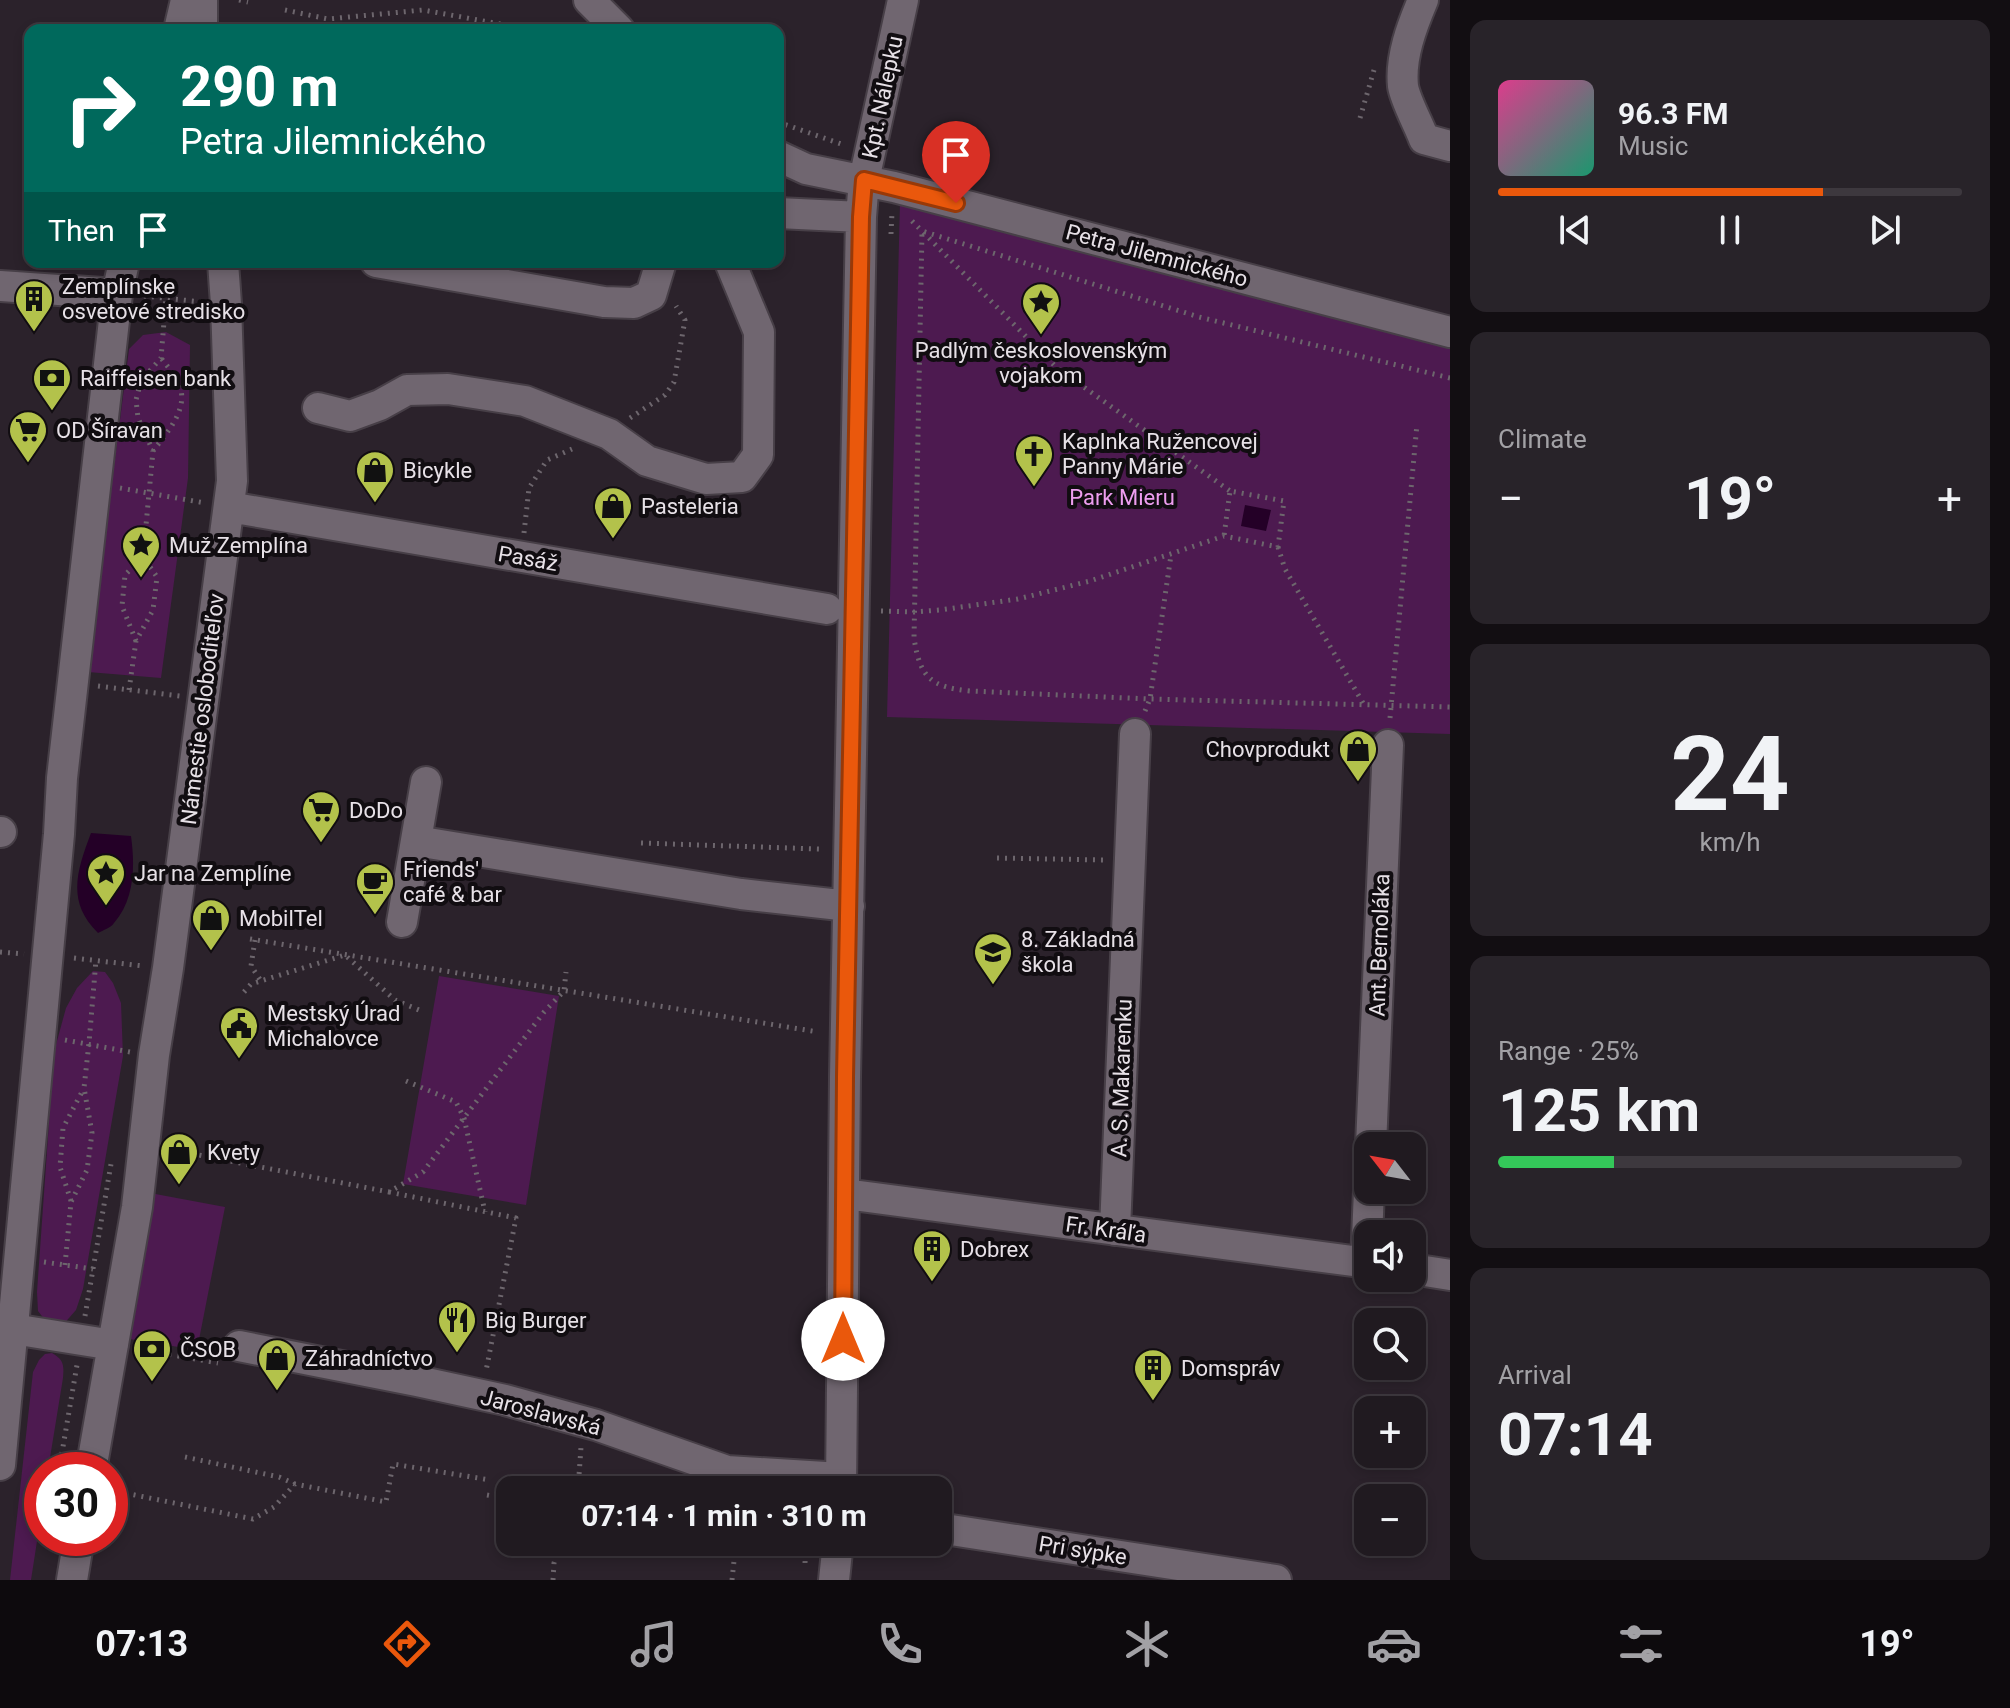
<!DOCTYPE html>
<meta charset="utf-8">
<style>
:root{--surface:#201a20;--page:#282329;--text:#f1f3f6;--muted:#a2a1a5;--line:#3d383e;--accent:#ea580c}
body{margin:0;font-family:Roboto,sans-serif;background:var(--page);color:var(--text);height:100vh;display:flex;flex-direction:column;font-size:30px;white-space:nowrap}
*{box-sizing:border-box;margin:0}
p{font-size:26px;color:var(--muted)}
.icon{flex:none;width:44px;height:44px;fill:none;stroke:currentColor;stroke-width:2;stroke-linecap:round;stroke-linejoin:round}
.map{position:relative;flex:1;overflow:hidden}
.sheet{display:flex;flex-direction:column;gap:20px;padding:20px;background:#120e12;width:560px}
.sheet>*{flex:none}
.guide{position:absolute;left:24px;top:24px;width:760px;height:244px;border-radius:16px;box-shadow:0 4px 12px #0003,0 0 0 2px var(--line);background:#00695c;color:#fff;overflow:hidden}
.needle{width:52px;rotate:301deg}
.controls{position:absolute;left:1354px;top:1132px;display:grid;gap:16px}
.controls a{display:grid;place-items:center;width:72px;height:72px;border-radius:16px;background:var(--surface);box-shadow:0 4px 12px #0003,0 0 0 2px var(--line);font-size:40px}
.speed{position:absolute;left:24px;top:1452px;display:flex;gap:16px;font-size:40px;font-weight:700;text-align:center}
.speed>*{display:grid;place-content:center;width:104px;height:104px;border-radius:50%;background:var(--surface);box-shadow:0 4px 12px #0003,0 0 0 2px var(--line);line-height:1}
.speed .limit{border:12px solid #d22;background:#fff;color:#111}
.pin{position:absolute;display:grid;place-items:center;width:68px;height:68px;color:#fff;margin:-82px -34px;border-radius:50% 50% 50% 0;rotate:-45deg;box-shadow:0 0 8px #0007}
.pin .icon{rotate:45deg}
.me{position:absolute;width:88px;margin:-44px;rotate:0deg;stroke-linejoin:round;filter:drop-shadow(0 0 6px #0008)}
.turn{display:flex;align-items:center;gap:28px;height:168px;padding:0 24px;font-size:36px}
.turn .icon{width:104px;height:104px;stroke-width:2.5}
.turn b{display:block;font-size:56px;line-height:68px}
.then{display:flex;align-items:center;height:76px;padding:0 24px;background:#0003;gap:16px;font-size:30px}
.big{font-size:60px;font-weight:700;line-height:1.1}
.sheet .card{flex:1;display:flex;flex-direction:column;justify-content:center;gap:12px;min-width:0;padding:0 28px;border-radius:16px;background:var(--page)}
.sheet .dial{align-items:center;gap:0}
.dial b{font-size:104px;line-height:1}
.song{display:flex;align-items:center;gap:24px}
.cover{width:96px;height:96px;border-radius:12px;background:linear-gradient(135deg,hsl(330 70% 55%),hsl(160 70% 35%))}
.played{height:8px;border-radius:4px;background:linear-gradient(90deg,var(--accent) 70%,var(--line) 70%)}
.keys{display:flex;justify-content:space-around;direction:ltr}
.heat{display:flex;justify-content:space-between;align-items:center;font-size:44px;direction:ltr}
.charge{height:12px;border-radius:6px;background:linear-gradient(90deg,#34c759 25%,var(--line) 0)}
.trip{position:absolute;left:496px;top:1476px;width:456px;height:80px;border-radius:16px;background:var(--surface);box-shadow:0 4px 12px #0003,0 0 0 2px var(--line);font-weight:700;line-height:80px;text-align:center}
.menu{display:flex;height:128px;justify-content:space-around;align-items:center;background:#0d0a0d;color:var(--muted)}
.menu .icon{width:56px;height:56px}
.menu .selected{color:var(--accent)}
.menu b{font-size:36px;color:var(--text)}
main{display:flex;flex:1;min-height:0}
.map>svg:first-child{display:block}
</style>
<main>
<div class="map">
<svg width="1450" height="1580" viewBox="0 0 1450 1580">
<rect width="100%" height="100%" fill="#2b222b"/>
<!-- green -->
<path fill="#4d1a50" d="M900,202L1450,348V734L887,717Z
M166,332L190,345L188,478L161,678L88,672L129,349L143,335Z
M93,971L105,972L113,983L121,1003L123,1056L83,1289L76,1310L62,1326L48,1324L38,1311L37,1292L54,1052L66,1008L77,988Z
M439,976L559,996L526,1205L403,1184Z
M150,1193L225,1207L197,1350L123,1338Z
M52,1353C64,1360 64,1365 63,1378L48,1470H42V1509L31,1580H10L33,1372L39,1360L45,1354Z"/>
<!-- water -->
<path fill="#240027" d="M1245,505L1271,510L1266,531L1241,526Z
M91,833L131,836C135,865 135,899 114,923C111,928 103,930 98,933C66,902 77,870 91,833Z"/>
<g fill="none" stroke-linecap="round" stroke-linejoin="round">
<defs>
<path id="minor" d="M589,0L619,30
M1423,0C1412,26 1400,57 1403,86C1405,100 1419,125 1424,139L1450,146
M179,30L186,0
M202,30V0
M778,156L806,169L894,187L1450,332
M778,213L861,217
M376,262L604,302L634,303L651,295L661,262
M0,286L117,294
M318,408L350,416L380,405L407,390L448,389L525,401L609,434L647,461L706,479L742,477L758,455L759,332L730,262
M229,507L827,609
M0,832H1
M416,841L741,894L849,906
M402,922L426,782
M1371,1146L1388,745
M845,1194L1368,1263
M1115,1230L1135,734
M1366,1263L1369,1190
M1412,1269L1450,1275
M13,1329L113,1345
M239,1346L417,1381L505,1400L596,1425L727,1471L841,1478
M0,1465L59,834L62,778L117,294L124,262
M91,1470L137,1207L154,1055L168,968L232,481L226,304L223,262
M841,1490L845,1077L861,217L864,180L903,0
M938,1528L1276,1580
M72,1580L79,1538
M834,1580L838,1542"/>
</defs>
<!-- minor casing -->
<use href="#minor" stroke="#473f47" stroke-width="34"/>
<!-- path -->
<path stroke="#6d666d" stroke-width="5" stroke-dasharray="2 6" stroke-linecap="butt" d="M239,0L248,2
M285,10L328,19L423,10L533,30
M1360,118L1374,70
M778,122L844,145
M912,221L1057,368L1230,491
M891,234L892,212
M144,296L202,302
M1450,378L1199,317L922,231L914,638C920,678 931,687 970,691L1150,699L1450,707
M630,418L665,395L674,382L685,320L676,306
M153,451C168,431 192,406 177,380C173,372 166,365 161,358
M120,488L205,503
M524,533L529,488L547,460L572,449
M1278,547L1285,569L1363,703
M881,611L914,612L940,610L1018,599L1090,581L1224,536L1278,547L1284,501L1230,491L1224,536
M136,641L122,606L125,575L143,557L153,451L138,418L136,400L141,381L161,358L166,298
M98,686L180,696
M129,690L136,641L153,610L157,577L143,557
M1145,711L1150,699L1171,555
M1390,718L1417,424
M641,843L819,849
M997,858L1105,860
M250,939L818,1032
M255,940L251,966L261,981
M0,952L24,954
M74,958L143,966
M244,992L251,984L345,955L395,1000L419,1010
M65,1040L130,1052
M406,1081L456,1102L464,1118L485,1212
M168,1149L389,1192L423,1172L544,1012L564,991L566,972
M389,1192L516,1218L486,1371
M71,1201L60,1167L63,1128L83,1090
M44,1262L93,1269
M65,1265L71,1202L87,1170L92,1133L84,1088L89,1043L96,960
M85,1316L111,1164
M138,1349L218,1363
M185,1457L279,1477L295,1484
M59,1470L77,1365
M110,1490L253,1519L274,1507L295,1484L386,1502L393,1464L490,1480
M578,1490L581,1447
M487,1495L510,1499
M805,1563L806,1542
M553,1580L554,1563L561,1542
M732,1580L736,1542"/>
<!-- minor -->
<use href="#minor" stroke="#706670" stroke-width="30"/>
</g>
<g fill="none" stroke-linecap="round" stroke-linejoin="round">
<defs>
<path id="route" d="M843,1339L845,1077L861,217L864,180L956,203"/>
</defs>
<!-- route casing -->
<use href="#route" stroke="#983908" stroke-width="20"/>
<!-- route -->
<use href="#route" stroke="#ea580c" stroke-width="14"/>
</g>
<!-- icons -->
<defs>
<symbol id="building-pin" viewBox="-11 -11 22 30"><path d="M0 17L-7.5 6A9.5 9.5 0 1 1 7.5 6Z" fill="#b3c24b" stroke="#110d11"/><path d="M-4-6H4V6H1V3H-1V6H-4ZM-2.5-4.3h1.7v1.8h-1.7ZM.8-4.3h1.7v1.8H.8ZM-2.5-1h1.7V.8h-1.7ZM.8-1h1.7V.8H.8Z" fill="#111"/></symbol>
<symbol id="sight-pin" viewBox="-11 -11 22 30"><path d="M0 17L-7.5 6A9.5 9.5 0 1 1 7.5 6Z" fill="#b3c24b" stroke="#110d11"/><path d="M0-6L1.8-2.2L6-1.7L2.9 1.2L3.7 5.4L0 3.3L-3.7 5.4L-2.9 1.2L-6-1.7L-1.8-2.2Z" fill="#111"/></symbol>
<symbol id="bank-pin" viewBox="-11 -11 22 30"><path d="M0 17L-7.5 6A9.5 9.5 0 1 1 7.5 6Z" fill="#b3c24b" stroke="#110d11"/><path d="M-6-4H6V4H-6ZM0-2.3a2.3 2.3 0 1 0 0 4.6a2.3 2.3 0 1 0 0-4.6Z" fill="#111"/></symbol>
<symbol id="supermarket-pin" viewBox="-11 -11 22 30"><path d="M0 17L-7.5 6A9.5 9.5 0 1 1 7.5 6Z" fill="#b3c24b" stroke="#110d11"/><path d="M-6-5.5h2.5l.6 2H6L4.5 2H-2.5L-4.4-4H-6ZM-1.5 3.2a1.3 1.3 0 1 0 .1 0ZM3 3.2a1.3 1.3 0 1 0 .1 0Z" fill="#111"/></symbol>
<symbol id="church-pin" viewBox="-11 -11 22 30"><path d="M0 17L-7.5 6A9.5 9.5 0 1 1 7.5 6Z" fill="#b3c24b" stroke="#110d11"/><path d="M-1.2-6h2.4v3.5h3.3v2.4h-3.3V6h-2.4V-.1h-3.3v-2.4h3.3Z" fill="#111"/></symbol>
<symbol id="shop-pin" viewBox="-11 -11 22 30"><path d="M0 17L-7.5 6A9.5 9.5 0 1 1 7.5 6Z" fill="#b3c24b" stroke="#110d11"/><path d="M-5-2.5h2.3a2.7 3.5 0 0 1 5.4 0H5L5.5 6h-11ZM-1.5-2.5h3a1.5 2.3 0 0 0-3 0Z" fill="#111"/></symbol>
<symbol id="cafe-pin" viewBox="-11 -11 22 30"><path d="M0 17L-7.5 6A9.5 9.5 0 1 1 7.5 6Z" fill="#b3c24b" stroke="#110d11"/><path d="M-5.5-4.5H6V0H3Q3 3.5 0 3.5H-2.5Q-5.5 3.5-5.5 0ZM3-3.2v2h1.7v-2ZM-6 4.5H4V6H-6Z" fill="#111"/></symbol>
<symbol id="school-pin" viewBox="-11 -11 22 30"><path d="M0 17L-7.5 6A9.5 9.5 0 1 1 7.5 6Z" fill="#b3c24b" stroke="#110d11"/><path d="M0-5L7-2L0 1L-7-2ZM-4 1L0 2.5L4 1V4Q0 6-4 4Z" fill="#111"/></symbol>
<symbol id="civic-pin" viewBox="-11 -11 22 30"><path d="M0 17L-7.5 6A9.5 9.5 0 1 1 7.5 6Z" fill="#b3c24b" stroke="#110d11"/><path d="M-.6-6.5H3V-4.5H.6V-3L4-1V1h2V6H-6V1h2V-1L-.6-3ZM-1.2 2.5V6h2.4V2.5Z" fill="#111"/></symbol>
<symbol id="restaurant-pin" viewBox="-11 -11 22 30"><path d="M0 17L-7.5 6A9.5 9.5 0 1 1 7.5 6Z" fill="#b3c24b" stroke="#110d11"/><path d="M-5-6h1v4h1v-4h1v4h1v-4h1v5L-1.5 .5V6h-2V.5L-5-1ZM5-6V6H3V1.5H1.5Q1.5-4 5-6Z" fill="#111"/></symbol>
</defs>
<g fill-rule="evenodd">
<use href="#building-pin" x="12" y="277" width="44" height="60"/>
<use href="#sight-pin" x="1019" y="280" width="44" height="60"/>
<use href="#bank-pin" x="30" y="356" width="44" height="60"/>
<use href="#supermarket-pin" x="6" y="408" width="44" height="60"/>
<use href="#church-pin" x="1012" y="432" width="44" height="60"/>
<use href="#shop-pin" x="353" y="448" width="44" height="60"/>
<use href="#shop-pin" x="591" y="484" width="44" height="60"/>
<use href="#sight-pin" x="119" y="523" width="44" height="60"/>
<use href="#shop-pin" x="1336" y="727" width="44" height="60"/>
<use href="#supermarket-pin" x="299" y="788" width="44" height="60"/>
<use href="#sight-pin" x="84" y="851" width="44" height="60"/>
<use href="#cafe-pin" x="353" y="860" width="44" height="60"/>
<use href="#shop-pin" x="189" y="896" width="44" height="60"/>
<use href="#school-pin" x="971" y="930" width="44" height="60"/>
<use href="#civic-pin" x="217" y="1004" width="44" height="60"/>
<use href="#shop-pin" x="157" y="1130" width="44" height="60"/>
<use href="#building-pin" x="910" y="1227" width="44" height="60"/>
<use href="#restaurant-pin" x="435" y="1298" width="44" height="60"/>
<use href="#bank-pin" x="130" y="1327" width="44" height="60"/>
<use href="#shop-pin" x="255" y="1336" width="44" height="60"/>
<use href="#building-pin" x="1131" y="1346" width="44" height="60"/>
</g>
<g text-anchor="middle" stroke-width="8" stroke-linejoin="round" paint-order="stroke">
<!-- street labels -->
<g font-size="22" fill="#e7e1e7" stroke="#110d11">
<text transform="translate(882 97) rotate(-78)" y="8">Kpt. Nálepku</text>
<text transform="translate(1157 255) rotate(15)" y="8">Petra Jilemnického</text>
<text transform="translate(528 558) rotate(10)" y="8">Pasáž</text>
<text transform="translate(202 709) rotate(-83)" y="8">Námestie osloboditeľov</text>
<text transform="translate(1379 945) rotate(-88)" y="8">Ant. Bernoláka</text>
<text transform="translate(1121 1078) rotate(-88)" y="8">A. S. Makarenku</text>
<text transform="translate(1106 1229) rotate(8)" y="8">Fr. Kráľa</text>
<text transform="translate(541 1412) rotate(15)" y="8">Jaroslawská</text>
<text transform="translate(1083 1550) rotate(9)" y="8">Pri sýpke</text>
</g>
<!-- poi labels -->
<g font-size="22" fill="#e7e1e7" stroke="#110d11" text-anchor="start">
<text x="62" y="294">Zemplínske<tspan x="62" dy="25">osvetové stredisko</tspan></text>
<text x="1041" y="358" text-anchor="middle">Padlým československým<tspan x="1041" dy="25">vojakom</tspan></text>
<text x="80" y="386">Raiffeisen bank</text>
<text x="56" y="438">OD Šíravan</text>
<text x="1062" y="449">Kaplnka Ružencovej<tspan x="1062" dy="25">Panny Márie</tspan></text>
<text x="403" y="478">Bicykle</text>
<text x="641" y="514">Pasteleria</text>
<text x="169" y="553">Muž Zemplína</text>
<text x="1330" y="757" text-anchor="end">Chovprodukt</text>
<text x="349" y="818">DoDo</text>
<text x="403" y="877">Friends'<tspan x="403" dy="25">café &amp; bar</tspan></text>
<text x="134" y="881">Jar na Zemplíne</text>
<text x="239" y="926">MobilTel</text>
<text x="1021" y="947">8. Základná<tspan x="1021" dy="25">škola</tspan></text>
<text x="267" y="1021">Mestský Úrad<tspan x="267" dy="25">Michalovce</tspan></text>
<text x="207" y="1160">Kvety</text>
<text x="960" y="1257">Dobrex</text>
<text x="485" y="1328">Big Burger</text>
<text x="180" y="1357">ČSOB</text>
<text x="305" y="1366">Záhradníctvo</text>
<text x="1181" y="1376">Domspráv</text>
</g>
<!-- park labels -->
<g font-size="22" fill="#ed9def" stroke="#110d11">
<text x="1122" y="505">Park Mieru</text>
</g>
</g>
</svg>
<div class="controls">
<a><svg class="needle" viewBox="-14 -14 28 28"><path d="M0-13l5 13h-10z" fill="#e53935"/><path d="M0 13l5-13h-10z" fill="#a2a1a5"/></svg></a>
<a><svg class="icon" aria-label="sound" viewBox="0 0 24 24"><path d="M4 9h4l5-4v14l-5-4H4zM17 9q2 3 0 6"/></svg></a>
<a><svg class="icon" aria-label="search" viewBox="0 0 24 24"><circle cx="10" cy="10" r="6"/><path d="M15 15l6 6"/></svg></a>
<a>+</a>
<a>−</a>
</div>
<div class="speed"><div class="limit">30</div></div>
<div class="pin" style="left:956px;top:203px;background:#d93025"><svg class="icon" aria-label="arrive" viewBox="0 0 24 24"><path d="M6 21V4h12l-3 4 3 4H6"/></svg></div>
<svg class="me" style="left:843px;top:1339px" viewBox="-20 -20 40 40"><circle r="19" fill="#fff"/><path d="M0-13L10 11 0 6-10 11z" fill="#ea580c"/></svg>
<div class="trip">07:14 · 1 min · 310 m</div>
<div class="guide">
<div class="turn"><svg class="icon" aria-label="right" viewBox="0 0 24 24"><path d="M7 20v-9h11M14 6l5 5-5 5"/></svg><div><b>290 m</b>Petra Jilemnického</div></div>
<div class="then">Then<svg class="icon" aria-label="arrive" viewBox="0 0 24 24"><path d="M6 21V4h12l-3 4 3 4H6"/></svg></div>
</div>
</div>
<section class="sheet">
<div class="card">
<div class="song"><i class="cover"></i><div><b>96.3 FM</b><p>Music</p></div></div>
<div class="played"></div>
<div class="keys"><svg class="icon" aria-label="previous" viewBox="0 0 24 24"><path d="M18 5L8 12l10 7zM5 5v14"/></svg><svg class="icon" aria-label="pause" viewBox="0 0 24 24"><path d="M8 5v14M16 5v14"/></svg><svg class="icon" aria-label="next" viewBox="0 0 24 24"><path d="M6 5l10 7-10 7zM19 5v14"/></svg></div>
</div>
<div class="card"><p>Climate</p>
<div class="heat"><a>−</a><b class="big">19°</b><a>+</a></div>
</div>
<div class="card dial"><b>24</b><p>km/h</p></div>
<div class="card"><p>Range · 25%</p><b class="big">125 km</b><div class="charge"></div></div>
<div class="card"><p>Arrival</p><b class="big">07:14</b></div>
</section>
</main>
<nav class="menu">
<b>07:13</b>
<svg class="icon selected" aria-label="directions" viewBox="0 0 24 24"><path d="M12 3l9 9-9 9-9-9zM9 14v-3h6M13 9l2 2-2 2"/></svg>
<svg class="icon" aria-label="music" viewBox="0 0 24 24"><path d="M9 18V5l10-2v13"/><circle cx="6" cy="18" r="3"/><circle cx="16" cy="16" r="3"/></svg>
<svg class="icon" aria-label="phone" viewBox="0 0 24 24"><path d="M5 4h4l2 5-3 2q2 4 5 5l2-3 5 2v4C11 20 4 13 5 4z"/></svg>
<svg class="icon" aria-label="climate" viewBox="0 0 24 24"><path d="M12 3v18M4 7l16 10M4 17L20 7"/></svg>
<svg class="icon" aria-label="car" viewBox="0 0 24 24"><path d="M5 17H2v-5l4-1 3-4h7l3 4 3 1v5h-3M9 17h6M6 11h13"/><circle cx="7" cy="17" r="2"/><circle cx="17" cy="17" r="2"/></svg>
<svg class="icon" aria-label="filters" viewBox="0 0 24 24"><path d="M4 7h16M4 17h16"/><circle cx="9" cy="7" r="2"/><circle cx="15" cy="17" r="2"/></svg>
<b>19°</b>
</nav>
